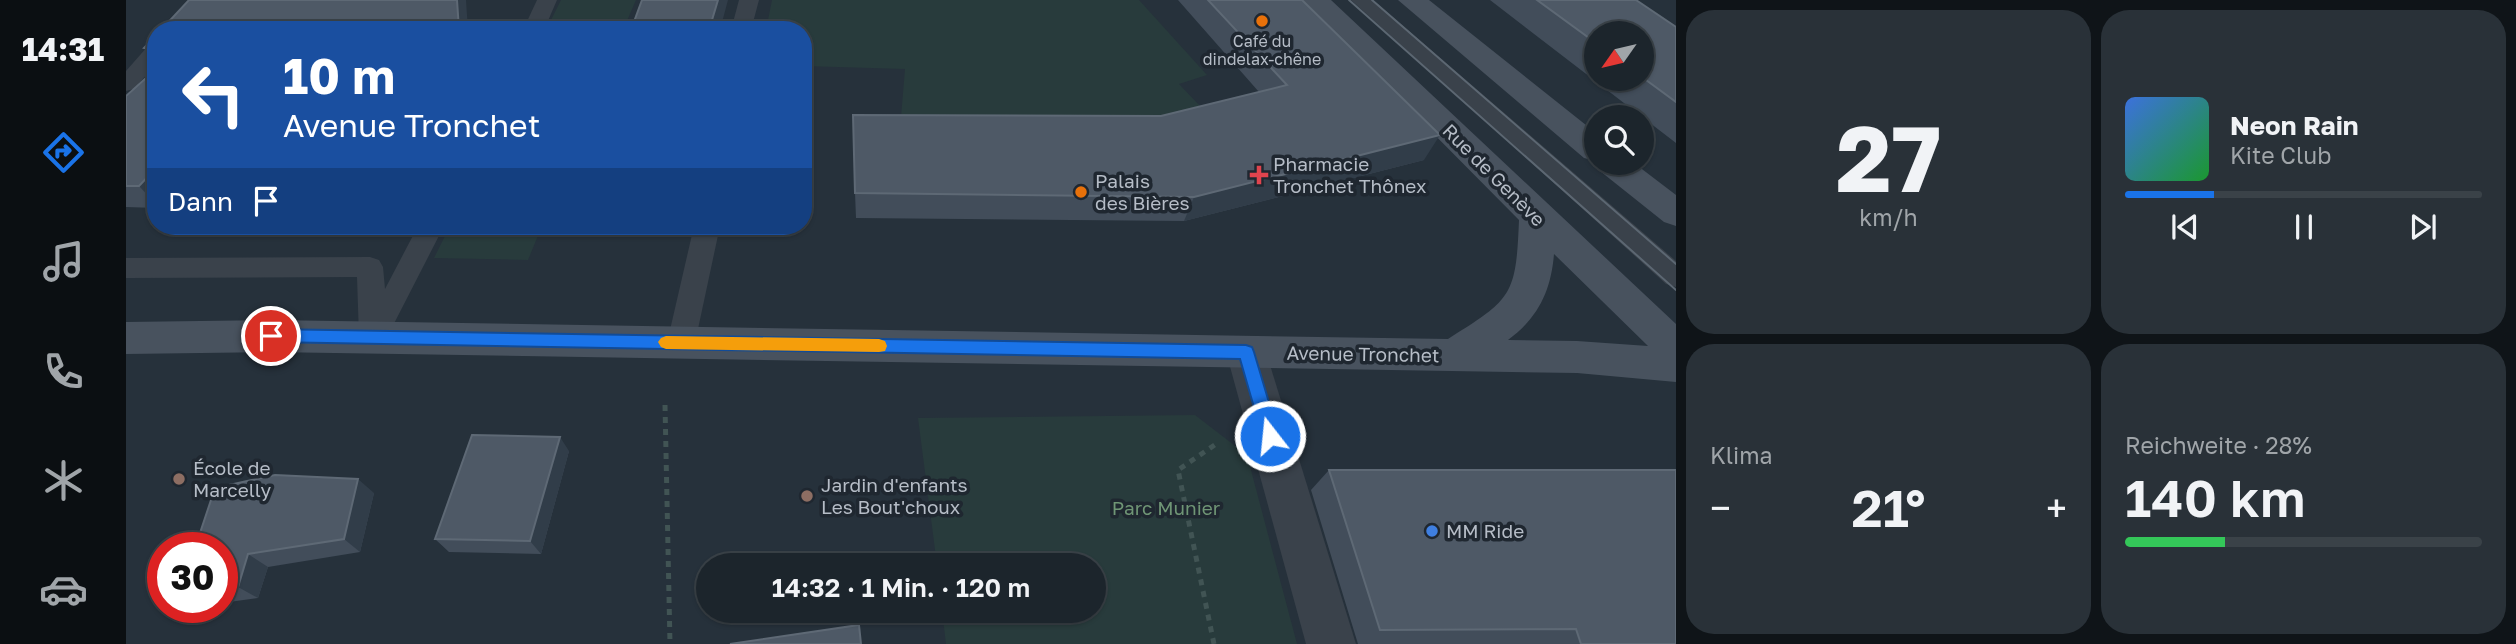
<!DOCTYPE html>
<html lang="de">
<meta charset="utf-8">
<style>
:root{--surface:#1c252c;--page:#293138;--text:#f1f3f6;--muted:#a0a5a9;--line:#3a4248;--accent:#1a73e8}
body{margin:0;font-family:"Golos Text",sans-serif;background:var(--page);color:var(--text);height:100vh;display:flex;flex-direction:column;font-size:26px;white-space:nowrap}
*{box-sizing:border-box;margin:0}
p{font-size:23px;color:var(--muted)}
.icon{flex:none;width:38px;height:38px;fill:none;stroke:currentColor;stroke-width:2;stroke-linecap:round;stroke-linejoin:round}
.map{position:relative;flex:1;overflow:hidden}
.sheet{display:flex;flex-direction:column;gap:10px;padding:10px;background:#0f1418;width:840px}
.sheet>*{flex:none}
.banner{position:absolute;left:21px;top:21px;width:665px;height:214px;border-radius:28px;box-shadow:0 2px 5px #0004,0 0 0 2px var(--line);background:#1a4fa0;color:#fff;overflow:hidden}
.needle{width:46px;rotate:236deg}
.fabs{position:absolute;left:1458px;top:21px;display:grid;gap:14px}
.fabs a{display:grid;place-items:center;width:70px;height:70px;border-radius:50%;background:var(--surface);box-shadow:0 2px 5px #0004,0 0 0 2px var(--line);font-size:35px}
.speed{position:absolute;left:21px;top:532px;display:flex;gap:14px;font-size:35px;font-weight:700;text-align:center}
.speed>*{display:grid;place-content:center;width:91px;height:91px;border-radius:50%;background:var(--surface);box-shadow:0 2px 5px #0004,0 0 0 2px var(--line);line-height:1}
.speed .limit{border:10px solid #d22;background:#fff;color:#111}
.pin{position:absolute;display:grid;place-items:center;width:60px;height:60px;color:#fff;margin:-30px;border:4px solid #fff;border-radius:50%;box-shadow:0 2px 7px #0007}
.me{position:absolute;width:77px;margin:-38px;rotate:344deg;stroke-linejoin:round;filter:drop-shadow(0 0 5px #0008)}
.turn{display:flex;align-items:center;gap:24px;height:147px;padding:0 21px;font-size:32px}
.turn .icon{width:91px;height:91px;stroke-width:2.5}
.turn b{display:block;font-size:49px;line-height:60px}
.then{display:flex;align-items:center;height:66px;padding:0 21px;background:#0003;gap:14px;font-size:26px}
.big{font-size:52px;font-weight:600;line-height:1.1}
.sheet .card{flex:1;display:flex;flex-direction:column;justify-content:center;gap:10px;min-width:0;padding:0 24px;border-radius:28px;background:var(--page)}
.sheet .dial{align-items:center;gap:0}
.dial b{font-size:91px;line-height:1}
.song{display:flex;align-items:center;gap:21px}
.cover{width:84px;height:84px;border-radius:10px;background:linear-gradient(135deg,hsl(220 70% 55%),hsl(130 70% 35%))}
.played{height:7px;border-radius:4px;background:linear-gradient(90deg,var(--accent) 25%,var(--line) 25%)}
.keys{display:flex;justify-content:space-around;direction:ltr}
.heat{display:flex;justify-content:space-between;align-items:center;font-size:38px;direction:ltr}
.charge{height:10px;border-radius:5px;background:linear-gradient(90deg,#34c759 28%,var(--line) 0)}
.sheet .tiles{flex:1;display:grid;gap:10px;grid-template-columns:repeat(2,1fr)}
.trip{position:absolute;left:570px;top:553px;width:410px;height:70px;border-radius:35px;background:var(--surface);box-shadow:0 2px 5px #0004,0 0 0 2px var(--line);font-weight:600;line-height:70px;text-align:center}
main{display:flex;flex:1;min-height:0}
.menu{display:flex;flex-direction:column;width:126px;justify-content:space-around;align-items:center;background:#0b0f12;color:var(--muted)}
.menu .icon{width:49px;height:49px}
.menu .selected{color:var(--accent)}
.menu b{font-size:32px;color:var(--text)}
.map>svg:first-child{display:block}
</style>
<main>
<nav class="menu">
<b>14:31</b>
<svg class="icon selected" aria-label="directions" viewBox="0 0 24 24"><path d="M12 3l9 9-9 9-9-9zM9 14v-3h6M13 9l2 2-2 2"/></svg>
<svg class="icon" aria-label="music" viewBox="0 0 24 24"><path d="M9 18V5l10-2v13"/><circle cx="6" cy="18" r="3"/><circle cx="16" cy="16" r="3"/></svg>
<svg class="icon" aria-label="phone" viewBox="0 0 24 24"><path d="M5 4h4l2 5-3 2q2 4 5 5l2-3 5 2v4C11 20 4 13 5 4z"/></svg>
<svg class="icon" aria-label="climate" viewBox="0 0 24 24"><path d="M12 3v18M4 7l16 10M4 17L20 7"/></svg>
<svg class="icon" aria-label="car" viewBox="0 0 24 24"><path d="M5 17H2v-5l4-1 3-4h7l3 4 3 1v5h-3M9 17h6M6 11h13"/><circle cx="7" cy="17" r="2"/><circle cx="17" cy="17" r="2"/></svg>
</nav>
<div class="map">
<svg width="1550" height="644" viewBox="0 0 1550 644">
<rect width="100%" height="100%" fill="#26313b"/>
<!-- green -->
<path fill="#283b3c" d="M435,0H510L497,30H420Z
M646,0H1013L1081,75L1053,84L1074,106L1028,118L775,117L779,69L677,66V30H640Z
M324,226H416L402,260L308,258Z
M1069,415L1121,455L1171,644H820L816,611H968V565H811L792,418Z"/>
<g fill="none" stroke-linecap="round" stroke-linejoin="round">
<!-- path -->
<path stroke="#415454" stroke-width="5" stroke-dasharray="6 6" stroke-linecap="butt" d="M539,405L544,644
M1088,644L1052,470L1093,442"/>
<!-- service -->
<path fill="#3a424b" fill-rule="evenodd" d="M411,0H431L418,30H397Z
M613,0H633L625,30H605Z
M1225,0H1247L1550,261V287L1540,284Z
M30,45V64L8,89L0,91V71L22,46Z
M292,226H318L257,345L247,348L237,345L233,337L231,277L0,278V258L244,257L253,260L257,267L259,289Z
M568,226H594L569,343L565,351L555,355L545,351L541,343Z"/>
<!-- minor -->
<path fill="#3a424b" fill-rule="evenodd" d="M1120,336L1134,341L1140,352L1230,644H1180L1100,352L1106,341Z"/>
<!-- secondary -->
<path fill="#48525e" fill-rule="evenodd" d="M1175,0H1205L1550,324V382L1451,373L145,352L0,354V322L145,320L1322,339C1386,299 1390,296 1393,220ZM1428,254L1522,346L1451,341L1382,340C1412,318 1425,291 1428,254Z
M1272,0H1303L1470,133V161L1458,158Z
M1469,163H1508L1550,195V226L1538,222L1474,171Z"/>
<!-- tram -->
<path stroke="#5c6772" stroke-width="2" d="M1223,0L1550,290
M1246,0L1550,264"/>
</g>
<!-- wall -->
<path fill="#424d5a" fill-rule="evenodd" d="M1052,0H1176L1298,160L1058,221L730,218L729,193L1133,92Z
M1364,0H1510L1550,27V143ZM1470,33H1516V79H1470Z
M30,36V63L18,48Z
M30,69V208L0,207V96Z
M443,451L415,554L323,552L309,539Z
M1203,470L1550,644H1232L1185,490Z
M248,493L234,552L142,567L132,598L96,603V548Z"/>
<!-- shaded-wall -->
<path fill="#313d49" d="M331,0H340L342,30H333Z
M592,0H602L594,30H583Z
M1314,135L1298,160L1058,221L1068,197Z
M30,168V204L13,186Z
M434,437L443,451L415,554L404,541Z
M232,479L248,493L234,552L218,539Z
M122,554L142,567L132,598L112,587Z"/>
<!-- building -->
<path fill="#4e5966" stroke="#5e6975" stroke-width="2" d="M63,0H331L333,30H35Z
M516,0H592L583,30H505Z
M1082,0H1176L1314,135L1068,197L729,193L727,115L1035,116L1161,85Z
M1411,0H1510L1550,27V102L1516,77V33H1470V43Z
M30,36V51L18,48Z
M30,69V168L13,186H0V96Z
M346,435L434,437L404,541L309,539Z
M1203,470H1550V644H1455L1450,629L1254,630Z
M149,475L232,479L218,539L122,554L112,587L96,589V548H69L89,488Z
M733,625L735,644H604Z"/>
<!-- route -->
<path fill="#1a73e8" stroke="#114b97" stroke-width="2" d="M145,329L1120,345L1126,347L1128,352L1153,436L1151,442L1144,444L1138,442L1114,359L145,342L137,336Z"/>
<!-- slow -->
<path fill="#f59e0b" d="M540,336L753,339L759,341L761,346L759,351L753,352L540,349L535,347L532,342L535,338Z"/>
<!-- markers -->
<g fill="#e8710a" stroke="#1f2730" stroke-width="2.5">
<circle cx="1136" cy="21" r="7"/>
<circle cx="955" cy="192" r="7"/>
</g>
<path fill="#e0444e" stroke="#1f2730" stroke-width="2.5" d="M1129.5 164.5h7v7h7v7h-7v7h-7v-7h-7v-7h7z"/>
<g fill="#8d6e63" stroke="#1f2730" stroke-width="2.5">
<circle cx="53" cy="479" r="7"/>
<circle cx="681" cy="496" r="7"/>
</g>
<circle fill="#3f7fe0" stroke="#1f2730" stroke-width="2.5" cx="1306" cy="531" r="7"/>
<g text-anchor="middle" stroke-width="7" stroke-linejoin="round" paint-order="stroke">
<!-- far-poi labels -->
<g font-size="16" fill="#b6bdc7" stroke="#1f2730">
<text x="1136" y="47">Café du<tspan x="1136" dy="18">dindelax-chêne</tspan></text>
</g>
<!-- poi labels -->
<g font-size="19" fill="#b6bdc7" stroke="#1f2730" text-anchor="start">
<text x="1147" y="171">Pharmacie<tspan x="1147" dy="22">Tronchet Thônex</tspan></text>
<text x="969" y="188">Palais<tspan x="969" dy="22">des Bières</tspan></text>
<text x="67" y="475">École de<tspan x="67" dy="22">Marcelly</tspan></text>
<text x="695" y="492">Jardin d'enfants<tspan x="695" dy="22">Les Bout'choux</tspan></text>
<text x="1320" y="538">MM Ride</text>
</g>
<!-- street labels -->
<g font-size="19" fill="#b6bdc7" stroke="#1f2730">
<text transform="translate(1368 175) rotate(45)" y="7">Rue de Genève</text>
<text transform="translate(1237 354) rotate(1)" y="7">Avenue Tronchet</text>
</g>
<!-- park labels -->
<g font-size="19" fill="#6f9575" stroke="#1f2730">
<text x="1040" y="515">Parc Munier</text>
</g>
</g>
</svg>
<div class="fabs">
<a><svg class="needle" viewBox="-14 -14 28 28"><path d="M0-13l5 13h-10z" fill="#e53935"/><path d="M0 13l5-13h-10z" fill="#a0a5a9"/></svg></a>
<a><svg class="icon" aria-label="search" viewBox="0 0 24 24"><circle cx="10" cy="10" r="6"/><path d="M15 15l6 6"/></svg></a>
</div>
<div class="speed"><div class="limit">30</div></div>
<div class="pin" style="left:145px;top:336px;background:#d93025"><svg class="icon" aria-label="arrive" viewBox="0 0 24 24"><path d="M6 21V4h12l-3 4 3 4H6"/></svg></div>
<svg class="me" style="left:1144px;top:436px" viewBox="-20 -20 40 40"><circle r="17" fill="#1a73e8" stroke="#fff" stroke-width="3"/><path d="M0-11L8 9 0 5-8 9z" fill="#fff"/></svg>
<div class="trip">14:32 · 1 Min. · 120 m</div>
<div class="banner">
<div class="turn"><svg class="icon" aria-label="left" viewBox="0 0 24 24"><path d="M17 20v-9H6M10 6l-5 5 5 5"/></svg><div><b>10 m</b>Avenue Tronchet</div></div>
<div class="then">Dann<svg class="icon" aria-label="arrive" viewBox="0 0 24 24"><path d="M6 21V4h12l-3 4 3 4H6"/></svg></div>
</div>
</div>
<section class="sheet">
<div class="tiles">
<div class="card dial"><b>27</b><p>km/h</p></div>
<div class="card">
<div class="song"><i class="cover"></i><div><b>Neon Rain</b><p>Kite Club</p></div></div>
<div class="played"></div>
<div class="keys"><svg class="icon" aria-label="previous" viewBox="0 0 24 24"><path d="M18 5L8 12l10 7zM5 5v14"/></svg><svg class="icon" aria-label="pause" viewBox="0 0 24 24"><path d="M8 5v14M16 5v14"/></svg><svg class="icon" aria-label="next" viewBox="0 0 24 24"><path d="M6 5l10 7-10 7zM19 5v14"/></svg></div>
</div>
<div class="card"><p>Klima</p>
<div class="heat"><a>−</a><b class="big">21°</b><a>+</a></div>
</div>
<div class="card"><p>Reichweite · 28%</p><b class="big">140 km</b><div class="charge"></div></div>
</div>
</section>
</main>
